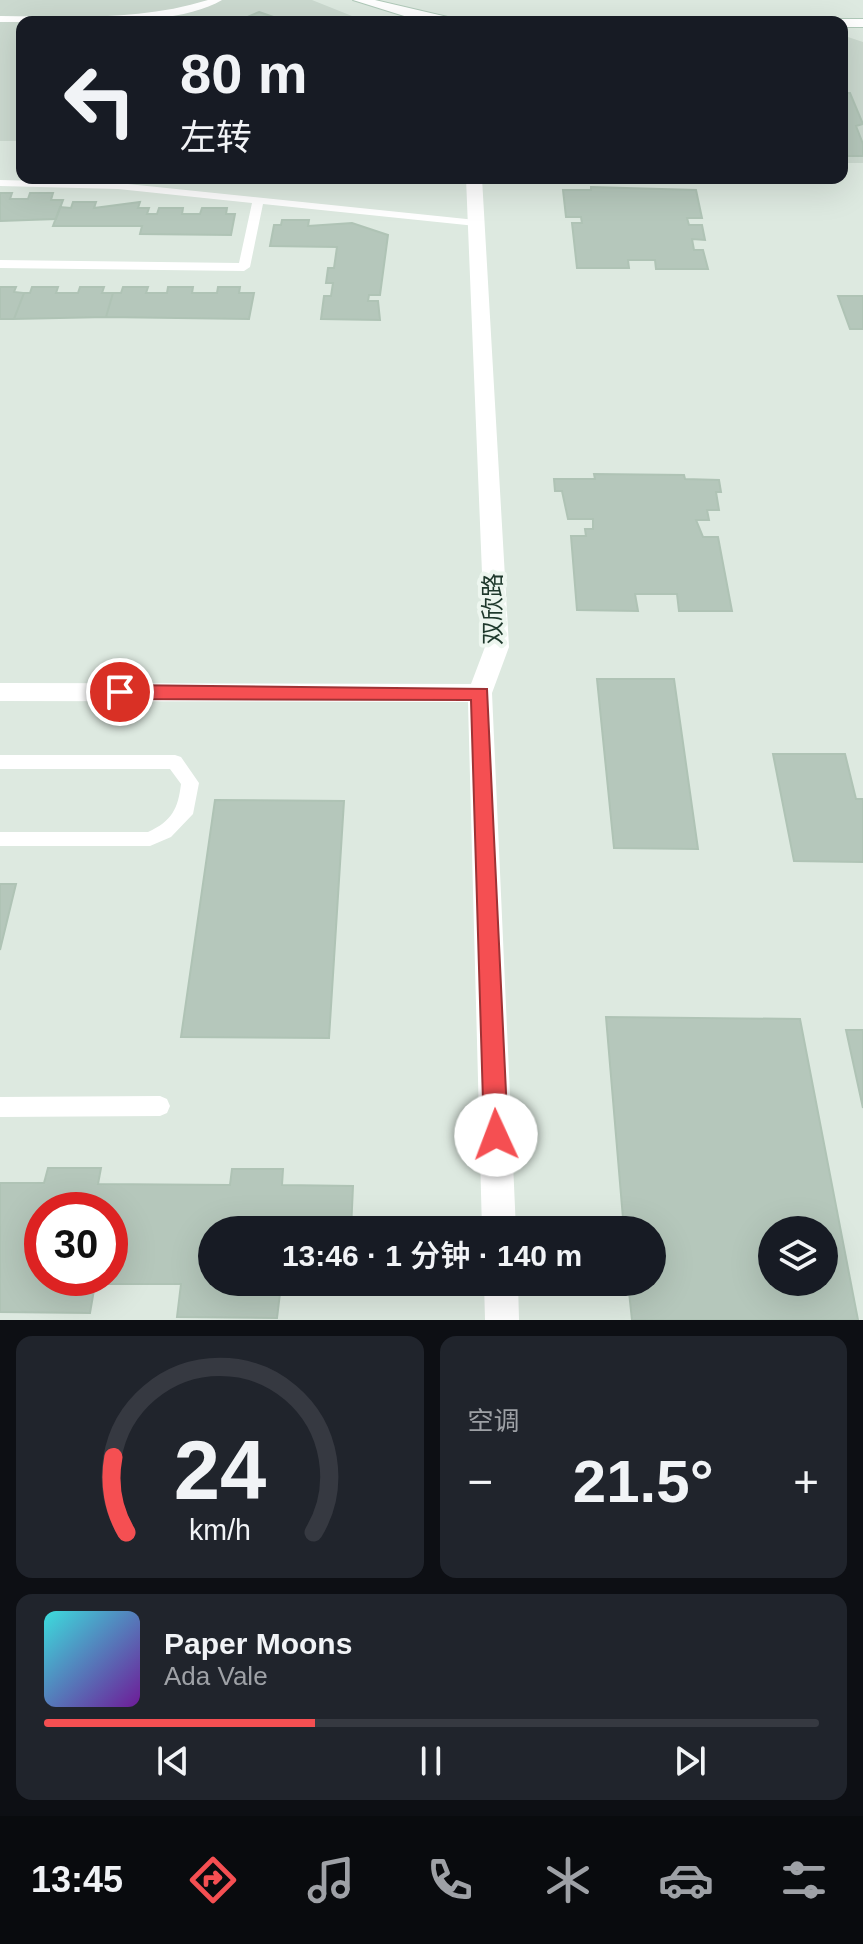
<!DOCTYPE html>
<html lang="zh">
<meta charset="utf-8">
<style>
:root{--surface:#171b24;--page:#20242c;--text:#f1f3f6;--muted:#9ea1a6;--line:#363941;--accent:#f54f52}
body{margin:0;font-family:Helvetica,"Noto Sans SC",sans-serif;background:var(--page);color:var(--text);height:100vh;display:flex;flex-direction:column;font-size:30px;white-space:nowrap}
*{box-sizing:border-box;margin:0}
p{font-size:26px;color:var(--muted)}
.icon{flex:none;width:44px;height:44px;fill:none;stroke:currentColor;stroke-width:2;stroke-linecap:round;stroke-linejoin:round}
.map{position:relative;height:1320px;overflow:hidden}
.panel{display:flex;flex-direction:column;gap:16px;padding:16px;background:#0d0f14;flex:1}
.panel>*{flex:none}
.top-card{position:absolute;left:16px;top:16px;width:832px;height:168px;border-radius:16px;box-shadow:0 8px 32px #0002;background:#171b24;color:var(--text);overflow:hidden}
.controls{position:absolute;left:758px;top:1216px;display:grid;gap:16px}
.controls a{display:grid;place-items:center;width:80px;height:80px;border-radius:50%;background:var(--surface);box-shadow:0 8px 32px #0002;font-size:40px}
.speed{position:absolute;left:24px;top:1192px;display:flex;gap:16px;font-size:40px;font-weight:700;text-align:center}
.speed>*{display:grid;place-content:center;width:104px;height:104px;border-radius:50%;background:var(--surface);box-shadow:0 8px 32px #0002;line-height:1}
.speed .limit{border:12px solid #d22;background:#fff;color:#111}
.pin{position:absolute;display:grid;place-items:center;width:68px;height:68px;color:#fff;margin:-34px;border:4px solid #fff;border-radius:50%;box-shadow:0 2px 8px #0007}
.me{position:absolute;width:88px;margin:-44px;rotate:358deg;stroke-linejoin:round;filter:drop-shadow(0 0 6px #0008)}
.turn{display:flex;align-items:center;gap:28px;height:168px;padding:0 32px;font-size:36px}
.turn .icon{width:104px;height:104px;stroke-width:2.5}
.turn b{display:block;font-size:56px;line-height:68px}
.big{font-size:60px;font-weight:600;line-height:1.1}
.panel .tile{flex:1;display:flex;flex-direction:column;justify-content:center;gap:12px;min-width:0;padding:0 28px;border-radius:16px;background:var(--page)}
.panel .dial{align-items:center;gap:0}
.dial svg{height:208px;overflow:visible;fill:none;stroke:var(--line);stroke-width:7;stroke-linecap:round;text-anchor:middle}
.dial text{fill:var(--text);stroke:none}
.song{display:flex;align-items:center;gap:24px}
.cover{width:96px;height:96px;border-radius:12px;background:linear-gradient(135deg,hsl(180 70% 55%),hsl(280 70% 35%))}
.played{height:8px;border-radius:4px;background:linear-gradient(90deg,var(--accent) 35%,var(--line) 35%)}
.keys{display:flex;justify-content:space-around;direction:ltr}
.heat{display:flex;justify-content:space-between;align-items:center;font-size:44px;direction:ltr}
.panel .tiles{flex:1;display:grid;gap:16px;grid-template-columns:1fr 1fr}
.tile:last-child{grid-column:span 2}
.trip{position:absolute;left:198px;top:1216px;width:468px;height:80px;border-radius:40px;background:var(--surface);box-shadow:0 8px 32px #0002;font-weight:600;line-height:80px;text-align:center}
.tab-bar{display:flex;height:128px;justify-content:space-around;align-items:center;background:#090b0e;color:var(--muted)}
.tab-bar .icon{width:56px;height:56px}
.tab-bar .current{color:var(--accent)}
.tab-bar b{font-size:36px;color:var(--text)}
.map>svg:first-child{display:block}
</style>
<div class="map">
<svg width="863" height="1320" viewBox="0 0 863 1320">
<rect width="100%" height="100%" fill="#dde9e0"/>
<!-- built -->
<path fill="#cbd9cf" d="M0,0H312L367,22H22V141H0Z
M842,35L863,42V163H842Z"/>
<!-- building -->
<path fill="#b5c7bb" stroke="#afc3b5" stroke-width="2" fill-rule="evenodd" d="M259,12L288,22H236Z
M842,93H850L863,124L856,126L863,144V156H842Z
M591,187L696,190L702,218H687L689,225H702L705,240L692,239L694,250H703L708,269H656L655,260H628L629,268H577L572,223H582L581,217H566L563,190H591Z
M0,193H12L10,199H28L30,193H53L51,200H63L56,219L0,221Z
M73,202H96L94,208L140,202L138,208H149L147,214H157L159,208H183L182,214H200L202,208H227L226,214H235L231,235L140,234L142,226H53L60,207L71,208Z
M282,220H309L308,226L352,223L388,235L380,295H369L368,301H378L380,320L321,319L324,296H331L333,283H326L328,268H334L337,247L270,246L274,225H281Z
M0,287H16L14,292L24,293L14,319H0Z
M32,287H58L56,293H78L80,287H104L102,293H113L106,317L14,319L24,293H30Z
M123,287H148L146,293H167L168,287H193L192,293H217L218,287H240L239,293H254L249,319L106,317L113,293H121Z
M838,296H863V329H850Z
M594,474L684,475L685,479L719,480L721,492H716L719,510H707L709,520H696L703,537H718L732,611H679L677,594H635L638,611L577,610L571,536H586L585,529H593V519H568L562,491H555L554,479H595Z
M597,679H674L698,849L614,848Z
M773,754H845L856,799H863V862L794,861Z
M215,800L344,801L329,1038L181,1037Z
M0,884H16L0,950Z
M606,1017L800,1019L858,1320H632L628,1282H652V1230H624ZM772,1230H824V1282H772Z
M846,1030H863V1108Z
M48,1168H101L98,1184L230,1185L232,1169H283L282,1185L353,1186L351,1230H212V1282H348V1285H281L277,1318L177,1317L181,1284H95L90,1313L0,1312V1183H44ZM42,1210H110V1278H42Z"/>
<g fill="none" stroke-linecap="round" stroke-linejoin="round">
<defs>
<path id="secondary" d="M353,0H375L469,22L417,20Z
M842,19H863V27H842V22H836Z"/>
</defs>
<!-- secondary casing -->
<use href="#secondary" stroke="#b0c9b9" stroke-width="2"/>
<!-- lane -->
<path fill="#fff" fill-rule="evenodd" d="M208,0H222C174,29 57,22 0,22V16C70,17 140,21 208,0Z
M0,180L118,183L476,220L482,223L476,226L263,204L250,267L244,271L0,268V260L239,263L252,203L118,189L0,186Z
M0,755H175L181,757L199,783L193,814L171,837L150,846H0V832H148C172,821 178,809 181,784L170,769H0Z
M160,1096L167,1099L170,1106L167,1113L160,1116L0,1117V1097Z"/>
<!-- street -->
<path fill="#fff" fill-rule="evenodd" d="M466,178H482L509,647L492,693L516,1230H482L468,702L0,701V683L471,684L485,647Z
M484,1282H518L519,1320H485Z"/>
<!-- secondary -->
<use href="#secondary" fill="#fff" fill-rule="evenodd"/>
</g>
<!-- route -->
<path fill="#f54f52" stroke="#9f3335" stroke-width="2" d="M120,685L487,689L508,1135L504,1143L496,1147L487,1143L484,1135L471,700L120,699L111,692Z"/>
<g text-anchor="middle" stroke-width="8" stroke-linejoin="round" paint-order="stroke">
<!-- street labels -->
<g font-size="24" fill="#1e382b" stroke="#edf6ef">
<text transform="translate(493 609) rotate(-90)" y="8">双欣路</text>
</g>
</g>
</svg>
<div class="controls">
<a><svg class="icon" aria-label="layers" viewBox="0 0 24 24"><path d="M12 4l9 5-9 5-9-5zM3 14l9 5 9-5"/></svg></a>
</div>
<div class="speed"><div class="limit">30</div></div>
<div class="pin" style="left:120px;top:692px;background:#d93025"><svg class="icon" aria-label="arrive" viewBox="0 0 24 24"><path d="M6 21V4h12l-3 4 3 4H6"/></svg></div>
<svg class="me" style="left:496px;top:1135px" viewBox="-20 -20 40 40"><circle r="19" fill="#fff"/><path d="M0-13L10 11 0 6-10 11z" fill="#f54f52"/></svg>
<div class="trip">13:46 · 1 分钟 · 140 m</div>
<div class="top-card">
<div class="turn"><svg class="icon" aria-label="left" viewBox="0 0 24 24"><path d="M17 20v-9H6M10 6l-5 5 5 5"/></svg><div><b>80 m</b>左转</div></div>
</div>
</div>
<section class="panel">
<div class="tiles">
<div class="tile dial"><svg viewBox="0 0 100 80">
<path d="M14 69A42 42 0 1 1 86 69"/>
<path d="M14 69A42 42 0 0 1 9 40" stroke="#f54f52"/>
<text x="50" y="56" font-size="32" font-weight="700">24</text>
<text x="50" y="72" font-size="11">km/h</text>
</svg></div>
<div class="tile"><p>空调</p>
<div class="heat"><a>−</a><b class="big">21.5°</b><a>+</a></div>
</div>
<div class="tile">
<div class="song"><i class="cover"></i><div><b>Paper Moons</b><p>Ada Vale</p></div></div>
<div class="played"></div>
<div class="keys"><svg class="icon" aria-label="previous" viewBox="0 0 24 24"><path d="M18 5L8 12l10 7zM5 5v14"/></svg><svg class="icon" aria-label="pause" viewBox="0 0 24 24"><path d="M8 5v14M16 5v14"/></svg><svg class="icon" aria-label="next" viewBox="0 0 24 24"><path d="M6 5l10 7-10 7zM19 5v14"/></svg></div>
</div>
</div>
</section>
<nav class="tab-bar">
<b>13:45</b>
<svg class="icon current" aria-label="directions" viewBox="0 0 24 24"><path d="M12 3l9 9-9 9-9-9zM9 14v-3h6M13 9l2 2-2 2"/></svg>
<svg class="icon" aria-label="music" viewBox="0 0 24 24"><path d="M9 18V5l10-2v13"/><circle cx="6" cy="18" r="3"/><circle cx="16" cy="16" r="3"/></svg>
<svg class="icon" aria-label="phone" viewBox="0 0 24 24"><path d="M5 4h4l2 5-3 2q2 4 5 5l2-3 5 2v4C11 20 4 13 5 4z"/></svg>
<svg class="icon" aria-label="climate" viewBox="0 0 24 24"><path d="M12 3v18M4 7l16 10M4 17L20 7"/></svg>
<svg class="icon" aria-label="car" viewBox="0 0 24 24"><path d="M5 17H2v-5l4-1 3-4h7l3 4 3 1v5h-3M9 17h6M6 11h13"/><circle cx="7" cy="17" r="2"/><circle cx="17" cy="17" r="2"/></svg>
<svg class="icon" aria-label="filters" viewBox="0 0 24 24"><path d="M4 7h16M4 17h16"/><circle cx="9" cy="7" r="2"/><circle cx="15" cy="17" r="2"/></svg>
</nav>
